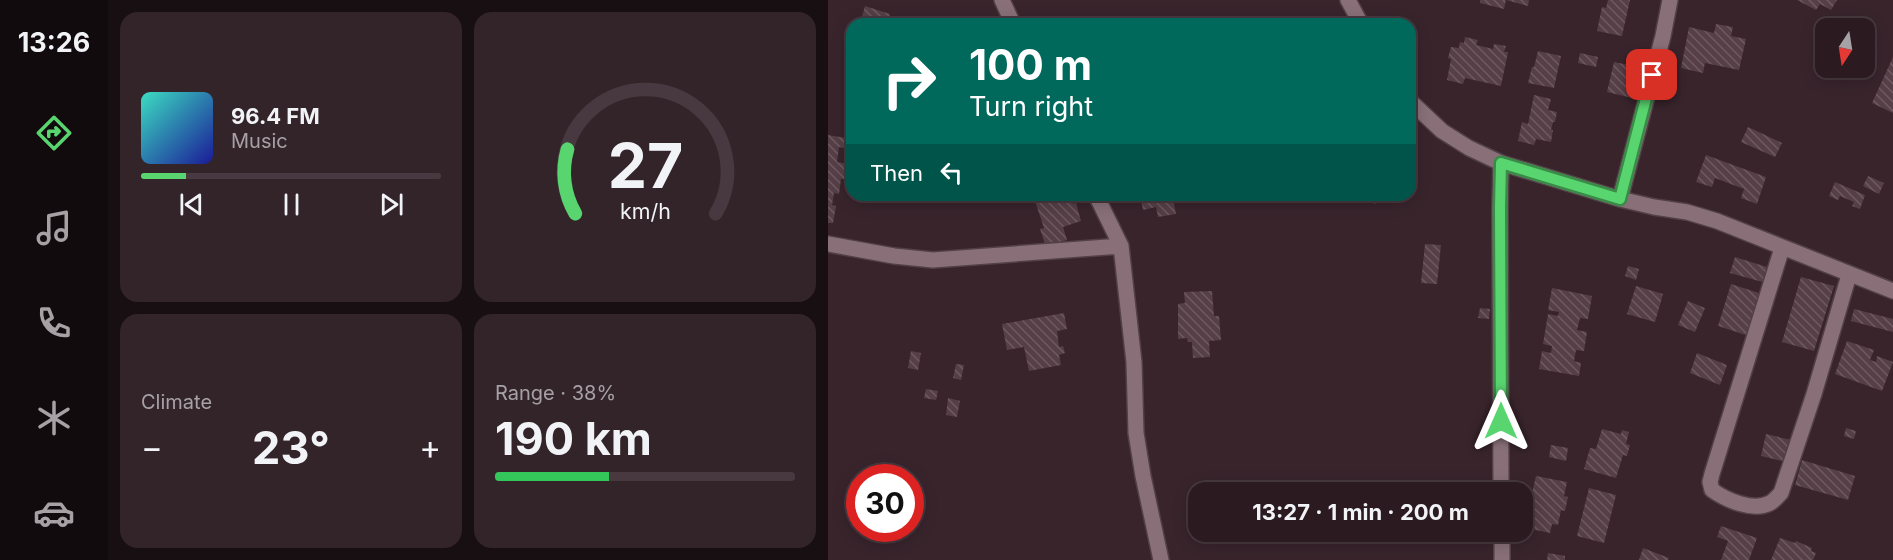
<!DOCTYPE html>
<meta charset="utf-8">
<style>
:root{--surface:#2b1b21;--page:#33242a;--text:#f1f3f6;--muted:#a6a1a5;--line:#47393f;--accent:#59d56f}
body{margin:0;font-family:Inter,sans-serif;background:var(--page);color:var(--text);height:100vh;display:flex;flex-direction:column;font-size:22px;white-space:nowrap}
*{box-sizing:border-box;margin:0}
p{font-size:20px;color:var(--muted)}
.icon{flex:none;width:33px;height:33px;fill:none;stroke:currentColor;stroke-width:2;stroke-linecap:round;stroke-linejoin:round}
.map{position:relative;flex:1;overflow:hidden}
.sheet{display:flex;flex-direction:column;gap:12px;padding:12px;background:#180f12;width:720px}
.sheet>*{flex:none}
.hud{position:absolute;left:18px;top:18px;width:570px;height:183px;border-radius:18px;box-shadow:0 3px 15px #0003,0 0 0 2px var(--line);background:#00695c;color:#fff;overflow:hidden}
.needle{width:39px;rotate:192deg}
.controls{position:absolute;left:987px;top:18px;display:grid;gap:12px}
.controls a{display:grid;place-items:center;width:60px;height:60px;border-radius:12px;background:var(--surface);box-shadow:0 3px 15px #0003,0 0 0 2px var(--line);font-size:30px}
.speed{position:absolute;left:18px;top:464px;display:flex;gap:12px;font-size:30px;font-weight:700;text-align:center}
.speed>*{display:grid;place-content:center;width:78px;height:78px;border-radius:50%;background:var(--surface);box-shadow:0 3px 15px #0003,0 0 0 2px var(--line);line-height:1}
.speed .limit{border:9px solid #d22;background:#fff;color:#111}
.pin{position:absolute;display:grid;place-items:center;width:51px;height:51px;color:#fff;margin:-26px;border-radius:12px;box-shadow:0 3px 9px #0006}
.me{position:absolute;width:66px;margin:-33px;rotate:0deg;stroke-linejoin:round;filter:drop-shadow(0 0 4px #0008)}
.turn{display:flex;align-items:center;gap:21px;height:126px;padding:0 24px;font-size:27px}
.turn .icon{width:78px;height:78px;stroke-width:2.5}
.turn b{display:block;font-size:42px;line-height:51px}
.then{display:flex;align-items:center;height:57px;padding:0 24px;background:#0003;gap:12px;font-size:22px}
.big{font-size:45px;font-weight:700;line-height:1.1}
.sheet .card{flex:1;display:flex;flex-direction:column;justify-content:center;gap:9px;min-width:0;padding:0 21px;border-radius:18px;background:var(--page)}
.sheet .dial{align-items:center;gap:0}
.dial svg{height:156px;overflow:visible;fill:none;stroke:var(--line);stroke-width:7;stroke-linecap:round;text-anchor:middle}
.dial text{fill:var(--text);stroke:none}
.song{display:flex;align-items:center;gap:18px}
.cover{width:72px;height:72px;border-radius:9px;background:linear-gradient(135deg,hsl(170 70% 55%),hsl(240 70% 35%))}
.played{height:6px;border-radius:3px;background:linear-gradient(90deg,var(--accent) 15%,var(--line) 15%)}
.keys{display:flex;justify-content:space-around;direction:ltr}
.heat{display:flex;justify-content:space-between;align-items:center;font-size:33px;direction:ltr}
.charge{height:9px;border-radius:4px;background:linear-gradient(90deg,#34c759 38%,var(--line) 0)}
.sheet .tiles{flex:1;display:grid;gap:12px;grid-template-columns:repeat(2,1fr)}
.trip{position:absolute;left:360px;top:482px;width:345px;height:60px;border-radius:18px;background:var(--surface);box-shadow:0 3px 15px #0003,0 0 0 2px var(--line);font-weight:700;line-height:60px;text-align:center}
main{display:flex;flex:1;min-height:0}
.dock{display:flex;flex-direction:column;width:108px;justify-content:space-around;align-items:center;background:#110b0d;color:var(--muted)}
.dock .icon{width:42px;height:42px}
.dock .on{color:var(--accent)}
.dock b{font-size:27px;color:var(--text)}
.map>svg:first-child{display:block}
</style>
<main>
<nav class="dock">
<b>13:26</b>
<svg class="icon on" aria-label="directions" viewBox="0 0 24 24"><path d="M12 3l9 9-9 9-9-9zM9 14v-3h6M13 9l2 2-2 2"/></svg>
<svg class="icon" aria-label="music" viewBox="0 0 24 24"><path d="M9 18V5l10-2v13"/><circle cx="6" cy="18" r="3"/><circle cx="16" cy="16" r="3"/></svg>
<svg class="icon" aria-label="phone" viewBox="0 0 24 24"><path d="M5 4h4l2 5-3 2q2 4 5 5l2-3 5 2v4C11 20 4 13 5 4z"/></svg>
<svg class="icon" aria-label="climate" viewBox="0 0 24 24"><path d="M12 3v18M4 7l16 10M4 17L20 7"/></svg>
<svg class="icon" aria-label="car" viewBox="0 0 24 24"><path d="M5 17H2v-5l4-1 3-4h7l3 4 3 1v5h-3M9 17h6M6 11h13"/><circle cx="7" cy="17" r="2"/><circle cx="17" cy="17" r="2"/></svg>
</nav>
<section class="sheet">
<div class="tiles">
<div class="card">
<div class="song"><i class="cover"></i><div><b>96.4 FM</b><p>Music</p></div></div>
<div class="played"></div>
<div class="keys"><svg class="icon" aria-label="previous" viewBox="0 0 24 24"><path d="M18 5L8 12l10 7zM5 5v14"/></svg><svg class="icon" aria-label="pause" viewBox="0 0 24 24"><path d="M8 5v14M16 5v14"/></svg><svg class="icon" aria-label="next" viewBox="0 0 24 24"><path d="M6 5l10 7-10 7zM19 5v14"/></svg></div>
</div>
<div class="card dial"><svg viewBox="0 0 100 80">
<path d="M14 69A42 42 0 1 1 86 69"/>
<path d="M14 69A42 42 0 0 1 10 36" stroke="#59d56f"/>
<text x="50" y="56" font-size="32" font-weight="700">27</text>
<text x="50" y="72" font-size="11">km/h</text>
</svg></div>
<div class="card"><p>Climate</p>
<div class="heat"><a>−</a><b class="big">23°</b><a>+</a></div>
</div>
<div class="card"><p>Range · 38%</p><b class="big">190 km</b><div class="charge"></div></div>
</div>
</section>
<div class="map">
<svg width="1065" height="560" viewBox="0 0 1065 560">
<defs>
<pattern id="building-back-hatch" width="6" height="6" patternUnits="userSpaceOnUse" patternTransform="scale(1.5)"><rect width="6" height="6" fill="#563f46"/><path d="M-1 5l2 2M0 0l6 6M5-1l2 2" fill="none" stroke="#6f5a61"/></pattern>
</defs>
<rect width="100%" height="100%" fill="#39242c"/>
<!-- building -->
<path fill="url(#building-back-hatch)" d="M652,0H678L676,9L652,3Z
M678,0H701L700,6Z
M780,0H802L794,36L769,31L774,7L778,8Z
M969,0H1009L1003,10L992,4L988,10Z
M37,6L62,14L59,24H32Z
M888,24L905,27L903,36L918,39L911,70L877,63L875,73L853,68L861,27L886,33Z
M637,37L650,40L648,45L665,49L666,44L678,46L676,52H680L673,86L637,78L635,84L619,80L623,59L620,58L623,47L631,48L632,42L636,43Z
M1036,44L1045,48L1039,62L1036,61Z
M710,51L733,56L726,88L700,83L704,67H706Z
M752,53L770,57L768,67L750,63Z
M1065,57V113L1044,103Z
M786,62L811,67L804,98L779,92Z
M706,95L723,99L720,110L729,112L727,122H725L723,130H725L723,142L708,139L706,145L690,141L694,122L700,124Z
M920,127L954,143L947,157L913,142Z
M0,135L18,138L16,148L11,147L9,162L20,164L18,179H13L11,194L6,193L4,205L8,206L5,223H0Z
M878,155L938,177L929,204L913,198L916,189L887,178L884,187L868,182Z
M1040,176L1056,183L1051,194L1035,186Z
M1007,182L1037,195L1032,209L1024,206L1026,202L1012,196L1010,200L1001,196Z
M205,195H242L245,204L248,203L253,221L235,227L239,240L218,247L212,229L216,228Z
M312,195H337L338,200L345,199L348,214L330,217L328,207L315,210Z
M529,195H553L548,204Z
M597,244L613,245L609,284L593,283Z
M907,257L942,268L938,283L902,273Z
M800,266L811,269L808,280L797,276Z
M973,277L1006,286L986,351L954,342Z
M903,284L934,294L921,336L890,326Z
M808,286L835,294L827,322L799,314Z
M724,288L764,296L760,319L752,318L749,330L759,332L756,351L748,350L746,361L753,363L751,376L711,369L714,351L723,353L724,346L715,344L720,314L730,316L731,312L720,310Z
M384,291L386,316H391L393,340L381,341L382,357L365,358L364,342H360L359,338L350,339V304L357,303L356,292Z
M860,301L877,308L867,332L850,325Z
M652,308L662,309L661,319L650,318Z
M1026,309L1065,319V332L1023,321Z
M236,313L239,329L229,331L231,347L235,346L237,353L231,355L233,365L201,371L196,347L179,350L174,324Z
M1019,341L1046,350L1042,360L1048,362L1049,356L1065,362L1054,391L1007,374Z
M83,351L93,353L90,370L80,368Z
M869,353L899,365L892,385L862,373Z
M128,364L136,365L133,380L125,378Z
M98,389L110,391L108,400L96,398Z
M120,398L132,401L129,417L118,415Z
M1018,428L1028,431L1026,439L1016,436Z
M774,429L793,434L794,430L801,432L798,444L802,445L799,456L795,455L788,478L756,469L762,448L768,449Z
M938,434L963,440L958,462L933,456Z
M723,445L740,448L738,461L721,457Z
M974,460L1027,476L1020,500L967,485Z
M708,476L739,482L736,496L740,497L737,511L733,510L730,525L724,524L722,533L703,529L706,512L700,510Z
M761,488L788,495L776,543L749,536Z
M893,526L929,538L921,560H893L900,541L889,537Z
M952,538L967,543L968,541L984,548L983,551L988,553L985,560H943Z
M815,548L841,558L840,560H811Z
M720,553L737,556V560H719Z"/>
<g fill="none" stroke-linecap="round" stroke-linejoin="round">
<defs>
<path id="minor" d="M174,0L185,24
M520,0L533,24
M582,101L614,131L641,148L673,163L792,199L826,207L859,212L889,221L1065,291
M673,163L672,208L673,492
M268,195L293,246L306,362L308,433L315,476L333,560
M792,199L835,36L842,0
M0,244L66,256L105,260L293,246
M954,248L884,474L882,482L884,490C898,500 925,512 942,503C946,501 950,496 953,493L986,394L1021,275
M674,531V560"/>
</defs>
<!-- minor casing -->
<use href="#minor" stroke="#524046" stroke-width="18"/>
<!-- minor -->
<use href="#minor" stroke="#897078" stroke-width="15"/>
</g>
<g fill="none" stroke-linecap="round" stroke-linejoin="round">
<defs>
<path id="route" d="M673,421L672,208L673,163L792,199L824,75"/>
</defs>
<!-- route casing -->
<use href="#route" stroke="#3a8a48" stroke-width="15"/>
<!-- route -->
<use href="#route" stroke="#59d56f" stroke-width="10"/>
</g>
</svg>
<div class="controls">
<a><svg class="needle" viewBox="-14 -14 28 28"><path d="M0-13l5 13h-10z" fill="#e53935"/><path d="M0 13l5-13h-10z" fill="#a6a1a5"/></svg></a>
</div>
<div class="speed"><div class="limit">30</div></div>
<div class="pin" style="left:824px;top:75px;background:#d93025"><svg class="icon" aria-label="arrive" viewBox="0 0 24 24"><path d="M6 21V4h12l-3 4 3 4H6"/></svg></div>
<svg class="me" style="left:673px;top:421px" viewBox="-20 -20 40 40"><path d="M0-17L14 15 0 8-14 15z" fill="#59d56f" stroke="#fff" stroke-width="4"/></svg>
<div class="trip">13:27 · 1 min · 200 m</div>
<div class="hud">
<div class="turn"><svg class="icon" aria-label="right" viewBox="0 0 24 24"><path d="M7 20v-9h11M14 6l5 5-5 5"/></svg><div><b>100 m</b>Turn right</div></div>
<div class="then">Then<svg class="icon" aria-label="left" viewBox="0 0 24 24"><path d="M17 20v-9H6M10 6l-5 5 5 5"/></svg></div>
</div>
</div>
</main>
